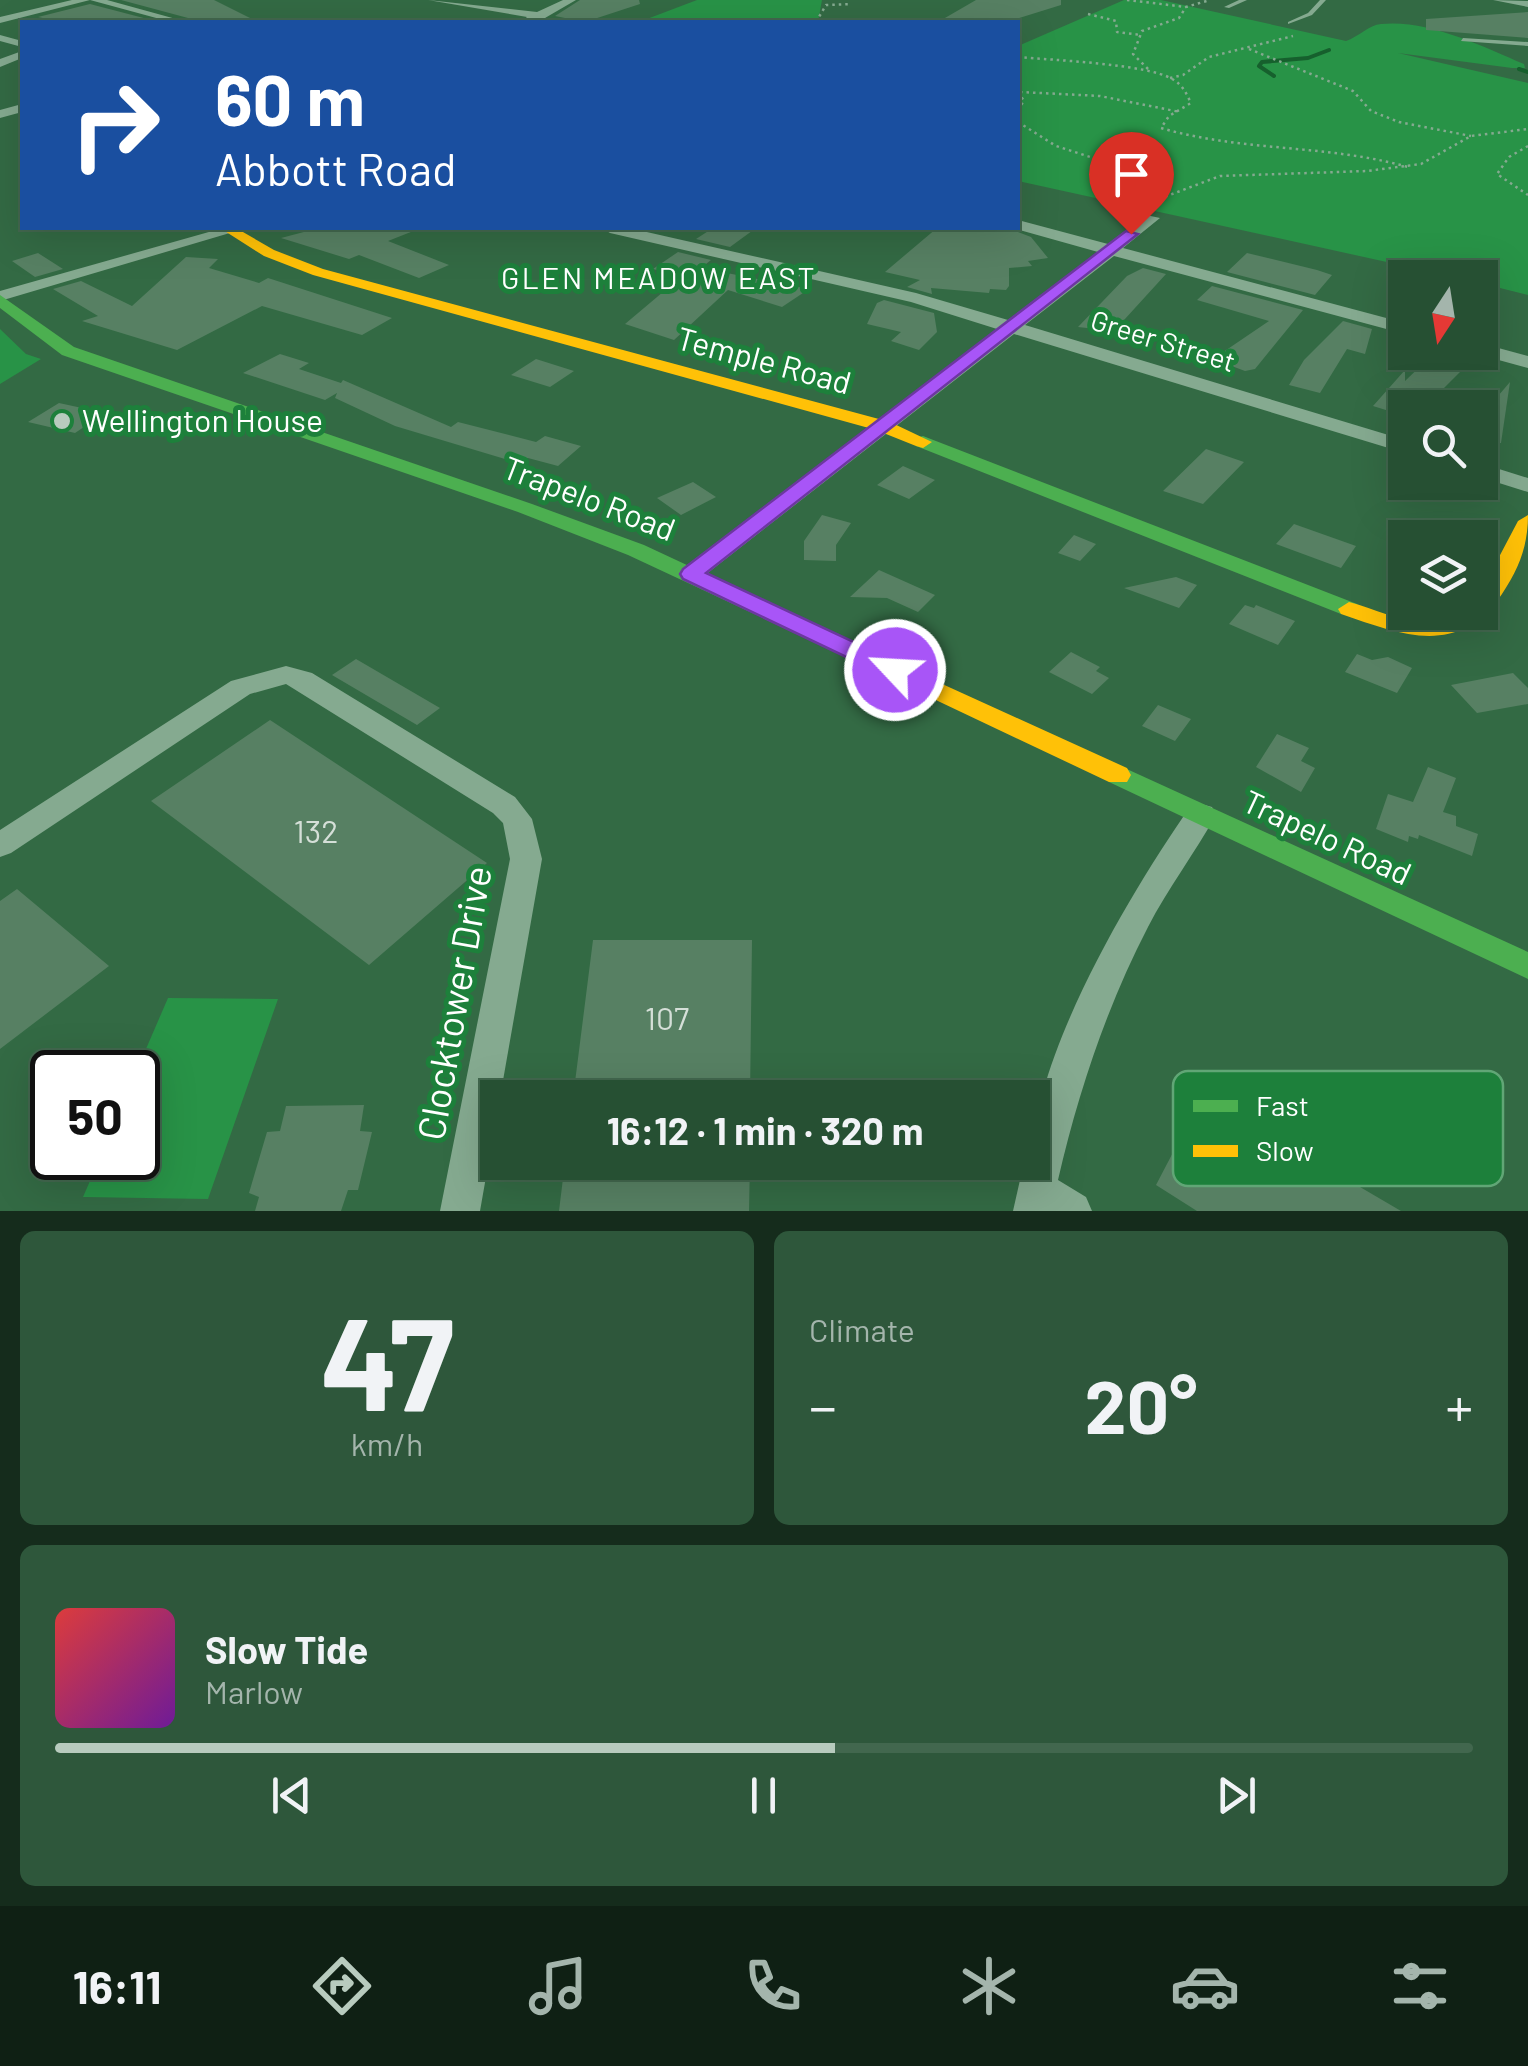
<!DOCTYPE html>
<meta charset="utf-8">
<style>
:root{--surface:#265033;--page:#2e573b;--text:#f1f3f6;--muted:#a4b5ac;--line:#42674e;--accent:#b8cbbe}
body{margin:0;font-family:Barlow,sans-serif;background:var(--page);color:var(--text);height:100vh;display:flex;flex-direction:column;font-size:38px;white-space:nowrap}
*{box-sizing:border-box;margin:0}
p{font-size:32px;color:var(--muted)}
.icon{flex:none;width:55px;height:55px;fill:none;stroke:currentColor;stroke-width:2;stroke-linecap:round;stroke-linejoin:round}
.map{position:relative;height:1211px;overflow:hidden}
.drawer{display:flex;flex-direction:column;gap:20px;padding:20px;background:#152c1c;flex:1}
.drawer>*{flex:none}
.hud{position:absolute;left:20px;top:20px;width:1000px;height:210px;border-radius:0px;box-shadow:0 10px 40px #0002,0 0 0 2px var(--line);background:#1a4fa0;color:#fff;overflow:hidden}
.needle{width:65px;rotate:192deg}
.buttons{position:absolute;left:1388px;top:260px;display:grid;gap:20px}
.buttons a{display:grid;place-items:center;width:110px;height:110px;border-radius:0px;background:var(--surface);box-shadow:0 10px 40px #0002,0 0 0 2px var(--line);font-size:50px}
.speed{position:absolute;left:30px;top:1050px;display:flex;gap:20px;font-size:50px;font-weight:700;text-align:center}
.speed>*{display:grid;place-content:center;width:130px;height:130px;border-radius:50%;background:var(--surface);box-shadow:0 10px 40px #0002,0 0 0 2px var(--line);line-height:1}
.speed .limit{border:5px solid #111;border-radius:15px;background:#fff;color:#111}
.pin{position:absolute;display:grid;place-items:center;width:85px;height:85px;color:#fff;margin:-102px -42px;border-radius:50% 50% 50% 0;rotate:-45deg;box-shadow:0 0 10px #0007}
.pin .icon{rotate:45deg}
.me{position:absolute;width:110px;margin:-55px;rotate:295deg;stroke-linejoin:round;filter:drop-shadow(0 0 8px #0008)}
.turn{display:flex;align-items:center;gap:35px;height:210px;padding:0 30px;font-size:45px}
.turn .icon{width:130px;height:130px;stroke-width:2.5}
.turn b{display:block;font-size:70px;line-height:85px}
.big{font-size:75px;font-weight:700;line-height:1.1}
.drawer .card{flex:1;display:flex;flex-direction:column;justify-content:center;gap:15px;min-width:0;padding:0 35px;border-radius:15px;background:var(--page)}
.drawer .dial{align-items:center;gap:0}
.dial b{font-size:130px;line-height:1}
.song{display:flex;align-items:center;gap:30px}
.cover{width:120px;height:120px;border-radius:15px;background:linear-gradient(135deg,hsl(0 70% 55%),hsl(280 70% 35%))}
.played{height:10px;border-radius:5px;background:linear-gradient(90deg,var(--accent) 55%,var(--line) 55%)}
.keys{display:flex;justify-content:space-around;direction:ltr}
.heat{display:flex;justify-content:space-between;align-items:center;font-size:55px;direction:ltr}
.drawer .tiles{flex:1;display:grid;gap:20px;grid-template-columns:1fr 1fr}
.card:last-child{grid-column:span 2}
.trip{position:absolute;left:480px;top:1080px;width:570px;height:100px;border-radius:0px;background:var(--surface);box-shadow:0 10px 40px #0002,0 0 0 2px var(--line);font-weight:700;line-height:100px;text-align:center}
.dock{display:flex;height:160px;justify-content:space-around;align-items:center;background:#0f2014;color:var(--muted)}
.dock .icon{width:70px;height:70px}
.dock .active{color:var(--accent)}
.dock b{font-size:45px;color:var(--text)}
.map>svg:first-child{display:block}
</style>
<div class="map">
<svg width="1528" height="1211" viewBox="0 0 1528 1211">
<rect width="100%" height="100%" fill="#336a44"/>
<!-- green -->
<path fill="#289347" d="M697,0H822L818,22H639Z
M1124,0H1161L1346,41C1358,37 1369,25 1381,24C1427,19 1482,46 1524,64L1525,68H1512L1398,53L1528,83V295L1480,283V278L1455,277L1018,181V46Z
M0,329L26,354L41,359L0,384Z
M168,998L278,999L208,1199L83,1197L100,1158H138L136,1072Z"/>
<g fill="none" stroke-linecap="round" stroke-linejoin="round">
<!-- stream -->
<path stroke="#16602d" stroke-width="4" d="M1519,69L1528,72
M1274,76L1259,66L1262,62L1308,58L1329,50"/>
</g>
<!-- building -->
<path fill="#578063" d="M121,0H214L258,22H191L188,18Z
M580,0H639L640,4L585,22L555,16Z
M976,0H1061V5L1006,22H938Z
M90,4L159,22H61L38,17Z
M1528,12V38L1426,30V19Z
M319,228H421L388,241L449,265L419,278L359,255L349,259L281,238Z
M713,228H756L730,247L696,239Z
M937,228H1008L1031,237L1048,258L1028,261L1032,266L1009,268V286L1006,290L990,289L989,293L931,288L932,294L907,287L920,280L885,272Z
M678,252L711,260L701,268L809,289L782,307L728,290L674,340L625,324L682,276L653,269Z
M38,253L63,269L35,277L12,261Z
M1247,253L1317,270L1332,275L1315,295L1227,272Z
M186,257L218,259L209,268L259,283L268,278L392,318L362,335L262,306L177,350L82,321L98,316L53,289L81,281L132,306Z
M1143,268L1166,274L1114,331L1078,327L1127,276Z
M1212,286L1303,310L1255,369L1245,371L1213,359L1269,321L1197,300Z
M884,300L934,313L937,332L919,350L891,341L901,332L867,324L877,303Z
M1343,321L1372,329L1365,354L1347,349L1320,393L1289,385L1304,360Z
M280,354L309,363L299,369L341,383L343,380L451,427L458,422L536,442L545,436L581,446L558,466L528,458L512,461L395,426L335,398L337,393L325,400L243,373Z
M1432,355L1466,366L1424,408H1405V416L1373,406L1405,370V381Z
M536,359L574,371L550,387L511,375Z
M1510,382L1501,443L1480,446V417Z
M59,403L105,413L75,433L28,422Z
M1206,449L1244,462L1203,504L1163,491Z
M903,466L935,480L909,499L877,485Z
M693,482L716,497L681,515L657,498Z
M822,515L851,523L836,545V561L804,560V541Z
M1294,524L1356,546L1341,568L1276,544Z
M1074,535L1096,544L1080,561L1058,553Z
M879,570L935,595L918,612L887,598L850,597Z
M1176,577L1197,585L1179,608L1124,588Z
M1245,605L1254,608L1256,605L1295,621L1278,645L1229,624Z
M1071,652L1100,667L1096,671L1109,678L1092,694L1049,672Z
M1357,654L1372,660L1388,657L1412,668L1397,693L1345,672Z
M356,659L440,708L417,725L332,675Z
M1513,673L1528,688V704L1477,713L1451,685Z
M1158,705L1191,719L1175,741L1142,726Z
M270,720L487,863L369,965L151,801Z
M1277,734L1309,748L1301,761L1315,768L1301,792L1256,767Z
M1428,767L1456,778L1443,812L1456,816V826L1478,834L1472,856L1419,835L1418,839L1409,836L1408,842L1376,829L1388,794L1413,802Z
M17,889L109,966L0,1049V901Z
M593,940H752L750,1098H573Z
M1203,1095L1255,1126L1259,1116L1336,1160L1331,1170L1401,1211H1197L1156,1185Z
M364,1105L360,1131L372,1132L358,1190H348L341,1211H255L259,1197L249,1193L267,1132L280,1131L286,1106Z
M565,1162H750L749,1211H559Z"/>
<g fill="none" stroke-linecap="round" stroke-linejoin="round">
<!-- path -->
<path stroke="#85aa90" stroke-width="2.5" stroke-dasharray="2.5 4" stroke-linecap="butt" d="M1127,0L1186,7
M1088,14L1116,21L1117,32L1141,35
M816,22L826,5L851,4
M1249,49L1353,91L1371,111L1399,122L1471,136
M1018,57C1051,60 1148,64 1172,79C1183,85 1186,93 1191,103L1169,116L1161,128C1242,152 1327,144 1408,167
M1148,69L1133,54L1142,31L1179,18L1186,7L1210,0
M1170,78L1183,75L1209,57L1293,36
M1018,92L1024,101L1018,109
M1020,92L1100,96L1180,112
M1018,122L1056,146L1106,162L1160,202
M1528,146L1509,157L1497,174L1528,195
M1159,199L1220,176L1367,171L1421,164L1471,136L1528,129"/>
<!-- lane -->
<path fill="#85aa90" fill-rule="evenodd" d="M1239,0H1247L1229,8L1224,7Z
M1320,0H1326L1312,15L1288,24V22L1308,13Z
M1463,38L1528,42V46L1461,41Z"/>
<!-- street -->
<path fill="#85aa90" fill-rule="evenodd" d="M72,0H107L187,22H171L90,0L0,23V17Z
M428,0L537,12L563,0H576L545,18L521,22L527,17Z
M1493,0L1528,1V7Z
M0,35L22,41V47L0,41Z
M22,51V58L0,67V59Z
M22,104V112L0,118V110Z
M1146,215L1160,218L1123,248L1405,323V334L1114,256L1025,325L1405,440V453L1014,334L700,579H682L679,574L682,569L997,329L911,302L610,233L602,228H629L916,293L1008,320L1098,252L1012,228H1018V220L1108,244Z
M223,228L240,230L0,301V291Z
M1480,343L1528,356V368L1473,353L1480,352Z
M1480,463L1528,478V492L1480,477Z
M286,666L312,673L515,797L532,819L542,859L480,1211H440L510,859L503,823L493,813L286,684L250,694L11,853L0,857V830L231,681Z
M1201,804L1212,807L1216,815C1195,853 1168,888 1148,927C1107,1006 1078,1093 1058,1180L1086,1197L1092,1211H1013L1024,1162H1032C1032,1057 1130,893 1190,807Z"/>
<!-- fast -->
<path fill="#4caf50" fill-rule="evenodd" d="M0,295L74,347L532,504L644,545L781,609L784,614L773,621L765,619L628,555L518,512L62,355L0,308Z
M923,436L1357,604L1360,609L1357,614H1341L916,446V438Z
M1118,765L1528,952V979L1109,782L1105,775L1109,768Z"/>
<!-- slow -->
<path fill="#ffc107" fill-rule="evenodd" d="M220,228H236L274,250L323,269L890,422L932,442L923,448L916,446L876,430L313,275L264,256Z
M1528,515C1528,546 1519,568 1502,594C1458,658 1402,635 1341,614L1338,609L1349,602C1379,610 1410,627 1442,621C1457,618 1464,612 1480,612V593L1518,521Z
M773,607L1127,768L1131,775L1127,782H1109L765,619L762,614Z"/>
</g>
<!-- route -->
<path fill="#a855f7" stroke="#6d37a1" stroke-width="2.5" d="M1126,231L1138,234L706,573L903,665L907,670L903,676H886L683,579L680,574L683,569Z"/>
<!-- markers -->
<circle fill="#b8cbbe" stroke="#1d803b" stroke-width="4" cx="62" cy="421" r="10"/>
<g text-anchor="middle" stroke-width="10" stroke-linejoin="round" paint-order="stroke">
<!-- far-street labels -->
<g font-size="28" fill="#fff" stroke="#1d803b">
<text transform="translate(1163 341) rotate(17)" y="10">Greer Street</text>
</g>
<!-- far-neighbourhood labels -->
<g font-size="30" letter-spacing="2.5" fill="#fff" stroke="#1d803b">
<text x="659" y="289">GLEN MEADOW EAST</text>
</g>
<!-- street labels -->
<g font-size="32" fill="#fff" stroke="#1d803b">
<text transform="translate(764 361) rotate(15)" y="11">Temple Road</text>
<text transform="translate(589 499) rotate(21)" y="11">Trapelo Road</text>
<text transform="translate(1327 838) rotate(25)" y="11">Trapelo Road</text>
</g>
<!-- poi labels -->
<g font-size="32" fill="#fff" stroke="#1d803b" text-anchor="start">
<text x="82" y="432">Wellington House</text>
</g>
<!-- near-number labels -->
<g font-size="32" fill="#d5dfd8">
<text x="316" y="843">132</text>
<text x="667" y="1030">107</text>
</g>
<!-- near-street labels -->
<g font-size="38" fill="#fff" stroke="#1d803b">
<text transform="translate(455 1003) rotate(-80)" y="13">Clocktower Drive</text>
</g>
</g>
<!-- legend -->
<rect x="1173" y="1071" width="330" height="115" rx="15" fill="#1d803b" stroke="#61a676" stroke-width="2.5"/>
<rect x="1193" y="1100" width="45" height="12" fill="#4caf50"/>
<rect x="1193" y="1145" width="45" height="12" fill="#ffc107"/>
<g font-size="28" fill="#fff">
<text x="1256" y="1116">Fast</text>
<text x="1256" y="1161">Slow</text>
</g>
</svg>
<div class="buttons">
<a><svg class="needle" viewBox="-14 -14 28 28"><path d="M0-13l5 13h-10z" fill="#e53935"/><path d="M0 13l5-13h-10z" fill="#a4b5ac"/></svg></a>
<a><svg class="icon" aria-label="search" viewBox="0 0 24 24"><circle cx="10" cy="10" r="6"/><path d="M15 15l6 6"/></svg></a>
<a><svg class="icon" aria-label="layers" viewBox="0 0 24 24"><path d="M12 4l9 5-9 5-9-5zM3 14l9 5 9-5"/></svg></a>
</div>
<div class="speed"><div class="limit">50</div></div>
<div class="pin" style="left:1131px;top:234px;background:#d93025"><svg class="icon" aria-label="arrive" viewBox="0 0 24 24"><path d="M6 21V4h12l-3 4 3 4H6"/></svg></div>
<svg class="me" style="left:895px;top:670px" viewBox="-20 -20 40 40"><circle r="17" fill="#a855f7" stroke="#fff" stroke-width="3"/><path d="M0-11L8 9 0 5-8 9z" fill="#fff"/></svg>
<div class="trip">16:12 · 1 min · 320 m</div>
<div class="hud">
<div class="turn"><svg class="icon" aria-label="right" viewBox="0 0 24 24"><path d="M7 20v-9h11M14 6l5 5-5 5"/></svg><div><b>60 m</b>Abbott Road</div></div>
</div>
</div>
<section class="drawer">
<div class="tiles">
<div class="card dial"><b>47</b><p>km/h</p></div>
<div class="card"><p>Climate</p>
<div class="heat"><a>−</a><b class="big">20°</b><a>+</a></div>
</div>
<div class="card">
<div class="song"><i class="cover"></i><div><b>Slow Tide</b><p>Marlow</p></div></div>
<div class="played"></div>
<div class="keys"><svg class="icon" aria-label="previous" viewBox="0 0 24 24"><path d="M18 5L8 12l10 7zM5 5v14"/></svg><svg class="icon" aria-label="pause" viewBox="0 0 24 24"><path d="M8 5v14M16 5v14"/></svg><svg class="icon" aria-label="next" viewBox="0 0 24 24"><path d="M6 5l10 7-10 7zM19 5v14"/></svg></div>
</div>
</div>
</section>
<nav class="dock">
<b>16:11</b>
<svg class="icon active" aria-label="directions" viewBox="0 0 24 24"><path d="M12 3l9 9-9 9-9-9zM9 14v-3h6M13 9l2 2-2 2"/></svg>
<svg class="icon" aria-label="music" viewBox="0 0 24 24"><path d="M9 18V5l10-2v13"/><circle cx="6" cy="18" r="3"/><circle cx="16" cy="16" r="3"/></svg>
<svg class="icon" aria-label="phone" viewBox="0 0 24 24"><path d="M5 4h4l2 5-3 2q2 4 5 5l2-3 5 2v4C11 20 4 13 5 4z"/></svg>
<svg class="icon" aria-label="climate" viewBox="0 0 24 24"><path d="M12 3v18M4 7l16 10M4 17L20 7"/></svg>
<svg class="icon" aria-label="car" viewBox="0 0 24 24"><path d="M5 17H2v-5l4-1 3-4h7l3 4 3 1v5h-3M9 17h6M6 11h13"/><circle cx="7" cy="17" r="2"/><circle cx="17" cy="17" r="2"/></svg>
<svg class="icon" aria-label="filters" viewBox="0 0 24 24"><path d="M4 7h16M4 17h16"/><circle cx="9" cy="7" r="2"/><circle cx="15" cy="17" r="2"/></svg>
</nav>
